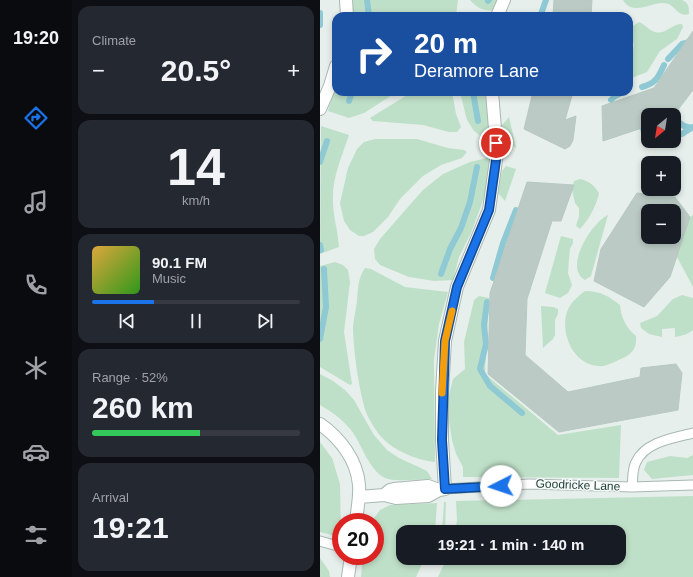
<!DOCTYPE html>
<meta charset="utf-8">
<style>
:root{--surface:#171b24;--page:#242831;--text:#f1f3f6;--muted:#9ea1a6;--line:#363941;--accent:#1a73e8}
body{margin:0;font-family:Helvetica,sans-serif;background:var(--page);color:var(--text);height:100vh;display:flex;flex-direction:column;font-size:15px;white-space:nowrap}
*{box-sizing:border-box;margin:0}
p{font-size:13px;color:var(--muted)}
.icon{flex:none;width:22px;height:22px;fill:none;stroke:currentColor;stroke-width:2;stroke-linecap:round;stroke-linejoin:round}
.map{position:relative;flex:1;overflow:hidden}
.sheet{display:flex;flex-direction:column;gap:6px;padding:6px;background:#0d0f14;width:248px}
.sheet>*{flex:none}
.top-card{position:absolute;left:12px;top:12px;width:301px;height:84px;border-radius:12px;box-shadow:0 2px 6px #0003;background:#1a4fa0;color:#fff;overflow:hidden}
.needle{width:26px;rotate:210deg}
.buttons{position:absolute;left:321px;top:108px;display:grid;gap:8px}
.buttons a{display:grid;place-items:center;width:40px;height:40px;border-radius:8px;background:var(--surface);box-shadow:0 2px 6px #0003;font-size:20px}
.speed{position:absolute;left:12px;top:513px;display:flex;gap:8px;font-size:20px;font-weight:700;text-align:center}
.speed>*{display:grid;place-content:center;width:52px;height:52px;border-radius:50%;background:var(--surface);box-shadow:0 2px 6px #0003;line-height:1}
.speed .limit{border:6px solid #d22;background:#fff;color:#111}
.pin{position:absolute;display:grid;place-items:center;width:34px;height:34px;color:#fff;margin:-17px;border:2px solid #fff;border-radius:50%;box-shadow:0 1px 4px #0007}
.me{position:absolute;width:44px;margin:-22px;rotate:266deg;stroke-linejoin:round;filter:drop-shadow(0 0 3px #0008)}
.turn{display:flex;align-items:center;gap:14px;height:84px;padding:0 16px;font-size:18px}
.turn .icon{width:52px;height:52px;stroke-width:2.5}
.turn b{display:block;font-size:28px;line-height:34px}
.big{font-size:30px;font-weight:700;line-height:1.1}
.sheet .tile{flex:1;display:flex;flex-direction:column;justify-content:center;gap:6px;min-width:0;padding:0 14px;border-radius:12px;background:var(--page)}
.sheet .dial{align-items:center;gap:0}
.dial b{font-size:52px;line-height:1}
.song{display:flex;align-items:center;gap:12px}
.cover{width:48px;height:48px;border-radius:6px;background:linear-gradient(135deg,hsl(40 70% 55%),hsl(110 70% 35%))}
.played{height:4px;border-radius:2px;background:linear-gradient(90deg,var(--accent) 30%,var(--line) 30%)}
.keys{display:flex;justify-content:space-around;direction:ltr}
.heat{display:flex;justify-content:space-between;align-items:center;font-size:22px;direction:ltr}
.charge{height:6px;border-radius:3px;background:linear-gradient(90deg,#34c759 52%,var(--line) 0)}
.trip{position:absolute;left:76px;top:525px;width:230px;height:40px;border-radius:12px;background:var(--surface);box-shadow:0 2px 6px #0003;font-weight:700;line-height:40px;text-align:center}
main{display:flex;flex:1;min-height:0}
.tab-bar{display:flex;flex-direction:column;width:72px;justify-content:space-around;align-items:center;background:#090b0e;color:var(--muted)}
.tab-bar .icon{width:28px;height:28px}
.tab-bar .current{color:var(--accent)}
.tab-bar b{font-size:18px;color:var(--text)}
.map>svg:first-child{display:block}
</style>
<main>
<nav class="tab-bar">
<b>19:20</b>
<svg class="icon current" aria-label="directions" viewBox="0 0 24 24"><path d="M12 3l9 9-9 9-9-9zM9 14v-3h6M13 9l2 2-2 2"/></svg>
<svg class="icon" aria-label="music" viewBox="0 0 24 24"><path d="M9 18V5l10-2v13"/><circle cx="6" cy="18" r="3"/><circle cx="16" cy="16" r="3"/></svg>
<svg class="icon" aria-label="phone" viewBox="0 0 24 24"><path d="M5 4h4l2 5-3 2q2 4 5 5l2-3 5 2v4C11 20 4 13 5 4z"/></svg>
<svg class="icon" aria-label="climate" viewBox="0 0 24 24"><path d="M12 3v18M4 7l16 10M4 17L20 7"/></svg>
<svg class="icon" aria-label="car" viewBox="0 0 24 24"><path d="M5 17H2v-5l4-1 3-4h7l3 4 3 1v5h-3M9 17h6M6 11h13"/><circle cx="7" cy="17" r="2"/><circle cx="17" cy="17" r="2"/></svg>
<svg class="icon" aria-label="filters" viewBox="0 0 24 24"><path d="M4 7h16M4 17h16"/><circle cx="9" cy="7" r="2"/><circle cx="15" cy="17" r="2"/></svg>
</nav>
<section class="sheet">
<div class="tile"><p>Climate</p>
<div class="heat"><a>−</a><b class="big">20.5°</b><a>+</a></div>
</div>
<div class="tile dial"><b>14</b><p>km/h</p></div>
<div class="tile">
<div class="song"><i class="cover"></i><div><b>90.1 FM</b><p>Music</p></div></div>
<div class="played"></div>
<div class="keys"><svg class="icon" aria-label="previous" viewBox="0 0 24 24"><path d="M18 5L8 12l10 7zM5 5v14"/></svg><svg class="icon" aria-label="pause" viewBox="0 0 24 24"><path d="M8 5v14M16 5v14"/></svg><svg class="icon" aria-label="next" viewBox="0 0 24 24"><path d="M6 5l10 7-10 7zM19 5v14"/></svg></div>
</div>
<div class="tile"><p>Range · 52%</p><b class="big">260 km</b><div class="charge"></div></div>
<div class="tile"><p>Arrival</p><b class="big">19:21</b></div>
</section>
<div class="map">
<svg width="373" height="577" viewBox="0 0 373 577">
<rect width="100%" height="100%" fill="#e6efeb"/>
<!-- green -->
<path fill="#bfe0c8" d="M31,0H138L136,16H31Z
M150,0H177L173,10C163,11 157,8 150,0Z
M303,0H362C369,3 369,7 369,14C356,18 356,3 343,3C330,3 312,16 303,0Z
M319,22C325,24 328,30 335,32C346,35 351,24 362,24L363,27L357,39L340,51L327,72L309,79V59L312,55L314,45L311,34L313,26Z
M16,83V92H77L44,113L29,118L8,111Z
M92,92H132L136,114L141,127L137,132H129L103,125L53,121L50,118Z
M140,92H164C168,108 170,124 166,140L154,131L147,120Z
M189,117L196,148L184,141L182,125Z
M1,126L29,135C22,157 12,177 13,201C13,216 18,231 19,247L0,254Z
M55,139H97L128,148L144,150L147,152L142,158L121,165L103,176L80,199L68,217L53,232L44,236H39L30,230L24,221L20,203L28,168L37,149L44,142Z
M171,157L166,190L161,206L151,233L139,257L133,280L114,281L89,277L60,265L55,259L54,249L60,239L88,207L103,190L123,174L150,162Z
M186,166L196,169L185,201L178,193L182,171Z
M260,179C269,181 274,185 279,193C276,207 269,219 260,229L256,226L259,216V208L255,203L252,190L254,181Z
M288,215L271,276L265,280C243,268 272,222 288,215Z
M373,215V287L357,257L370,217Z
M241,236L253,239V243L250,249L249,259L248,273L252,285L248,293L240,298L225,293Z
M15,262L23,265L28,270L30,282L24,332L32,384L30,385L0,367V266Z
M45,268L51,269L85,287L128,292L119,324L114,359L115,462C95,460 70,449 58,433C53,426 46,415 44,406C38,382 34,355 33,330C33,321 36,310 37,300C38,288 38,278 45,268Z
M265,291C281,291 288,296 300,305C301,317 306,328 316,336C317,348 313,354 301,359C294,362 286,367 278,366C253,364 240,333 247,312C250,303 257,297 265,291Z
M362,295L373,298V330C368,334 362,336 355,337V328L342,329V337L329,334L321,328L320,323L337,316L353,299Z
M159,296L169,298L165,374L238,435L301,425L299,478L143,477V467L136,454L132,440L129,421L128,399L133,379L145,369L144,342L154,300Z
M221,306L233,307L238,309V314L235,320V335L233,339L223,348Z
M0,374L13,381L25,390L34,400L54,435L67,450L79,458L107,471L112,479C98,479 82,482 68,479C50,474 42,444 31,430C22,419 12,412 0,405Z
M0,442L12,458L20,484L21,531L16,536L0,532Z
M373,455V475L332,479L324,470L327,462L350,456L367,458Z
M373,496V577H118L127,558H299V532H135L137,520L136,501Z
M124,502H126L125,532H122Z
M117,503L115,532H83V558H105L96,577H41L43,556H55V522H51L60,510L70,505Z
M0,558L9,571L10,577H0Z"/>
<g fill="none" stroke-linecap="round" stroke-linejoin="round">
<!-- stream -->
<path stroke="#8ec9d4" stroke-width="6" d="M47,0L49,16
M168,1L169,0
M0,13V25
M221,14L226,0
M348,59L362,44L373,41
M322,87C336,83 338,78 344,65
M153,92L158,121
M291,100L294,97L303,92
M29,101L32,92
M354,119L364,126L372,128
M323,128L324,133L328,136
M354,135L362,134L373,127
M0,162L7,141
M0,245L1,250
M121,274L130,249L141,228L150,202L157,167
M173,278L183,243L196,210
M167,302L164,325L166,344L160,369L170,386L202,413
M0,339L6,307L4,269"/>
</g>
<!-- building -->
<path fill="#bbcac4" stroke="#b8c9c2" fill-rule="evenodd" d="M234,0H272L271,16H233Z
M373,31V90L354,115H328V126L283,141L282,106L334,88Z
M213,92H253L245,120L256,116L253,140L250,146L245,149L204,129Z
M207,182L254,185L241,221H232L207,299L205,355L248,392L320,377L321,368L356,364L362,373L358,410L239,432L168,374L170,293Z
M317,193L355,197L370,217L350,277L324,307L274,281L281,249ZM328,211H354V237H328Z"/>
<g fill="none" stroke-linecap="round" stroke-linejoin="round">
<defs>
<path id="lane" d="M312,487C313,480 312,469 316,462C325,442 353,438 373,433
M125,489L209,484L312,487L373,485
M0,541L21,547"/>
<path id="street" d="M26,0L27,16
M177,16L184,0
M0,109L10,86L16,66
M0,424C20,438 37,460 39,485C40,497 37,510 36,522
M64,495L70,490L74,489L108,486L119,490
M39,497L64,495L76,498L108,496L119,490L125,489L122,440V392L125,341L137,287L169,210L177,153L172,92
M28,577L31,556"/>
</defs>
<!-- lane casing -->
<use href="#lane" stroke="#a8b8b2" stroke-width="11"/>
<!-- street casing -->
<use href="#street" stroke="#a8b8b2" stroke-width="14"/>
<!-- lane -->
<use href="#lane" stroke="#fff" stroke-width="9"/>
<!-- street -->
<use href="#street" stroke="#fff" stroke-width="12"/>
</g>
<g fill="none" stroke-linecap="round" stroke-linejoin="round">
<defs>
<path id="route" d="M176,143L177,153L169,210L137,287L125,341L122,440L125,489L181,486"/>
</defs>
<!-- route casing -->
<use href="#route" stroke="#114b97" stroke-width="10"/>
<!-- route -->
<use href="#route" stroke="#1a73e8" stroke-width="7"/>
<!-- slow -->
<path stroke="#f59e0b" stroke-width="7" d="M122,393L125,341L132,311"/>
</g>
<g text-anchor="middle" stroke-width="3" stroke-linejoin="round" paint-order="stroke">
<!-- street labels -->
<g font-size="12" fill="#24423a" stroke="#f7fbf9">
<text transform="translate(258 485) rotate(2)" y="4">Goodricke Lane</text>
</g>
</g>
</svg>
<div class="buttons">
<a><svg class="needle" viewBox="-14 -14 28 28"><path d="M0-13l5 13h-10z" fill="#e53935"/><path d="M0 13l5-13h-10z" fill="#9ea1a6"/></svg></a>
<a>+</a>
<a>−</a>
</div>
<div class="speed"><div class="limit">20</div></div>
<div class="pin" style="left:176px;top:143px;background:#d93025"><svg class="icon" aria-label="arrive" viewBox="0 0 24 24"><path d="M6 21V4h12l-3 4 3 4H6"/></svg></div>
<svg class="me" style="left:181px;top:486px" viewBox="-20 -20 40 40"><circle r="19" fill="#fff"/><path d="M0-13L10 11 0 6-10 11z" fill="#1a73e8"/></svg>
<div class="trip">19:21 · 1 min · 140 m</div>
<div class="top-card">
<div class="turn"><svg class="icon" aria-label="right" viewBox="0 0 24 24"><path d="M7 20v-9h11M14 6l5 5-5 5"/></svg><div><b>20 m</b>Deramore Lane</div></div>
</div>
</div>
</main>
